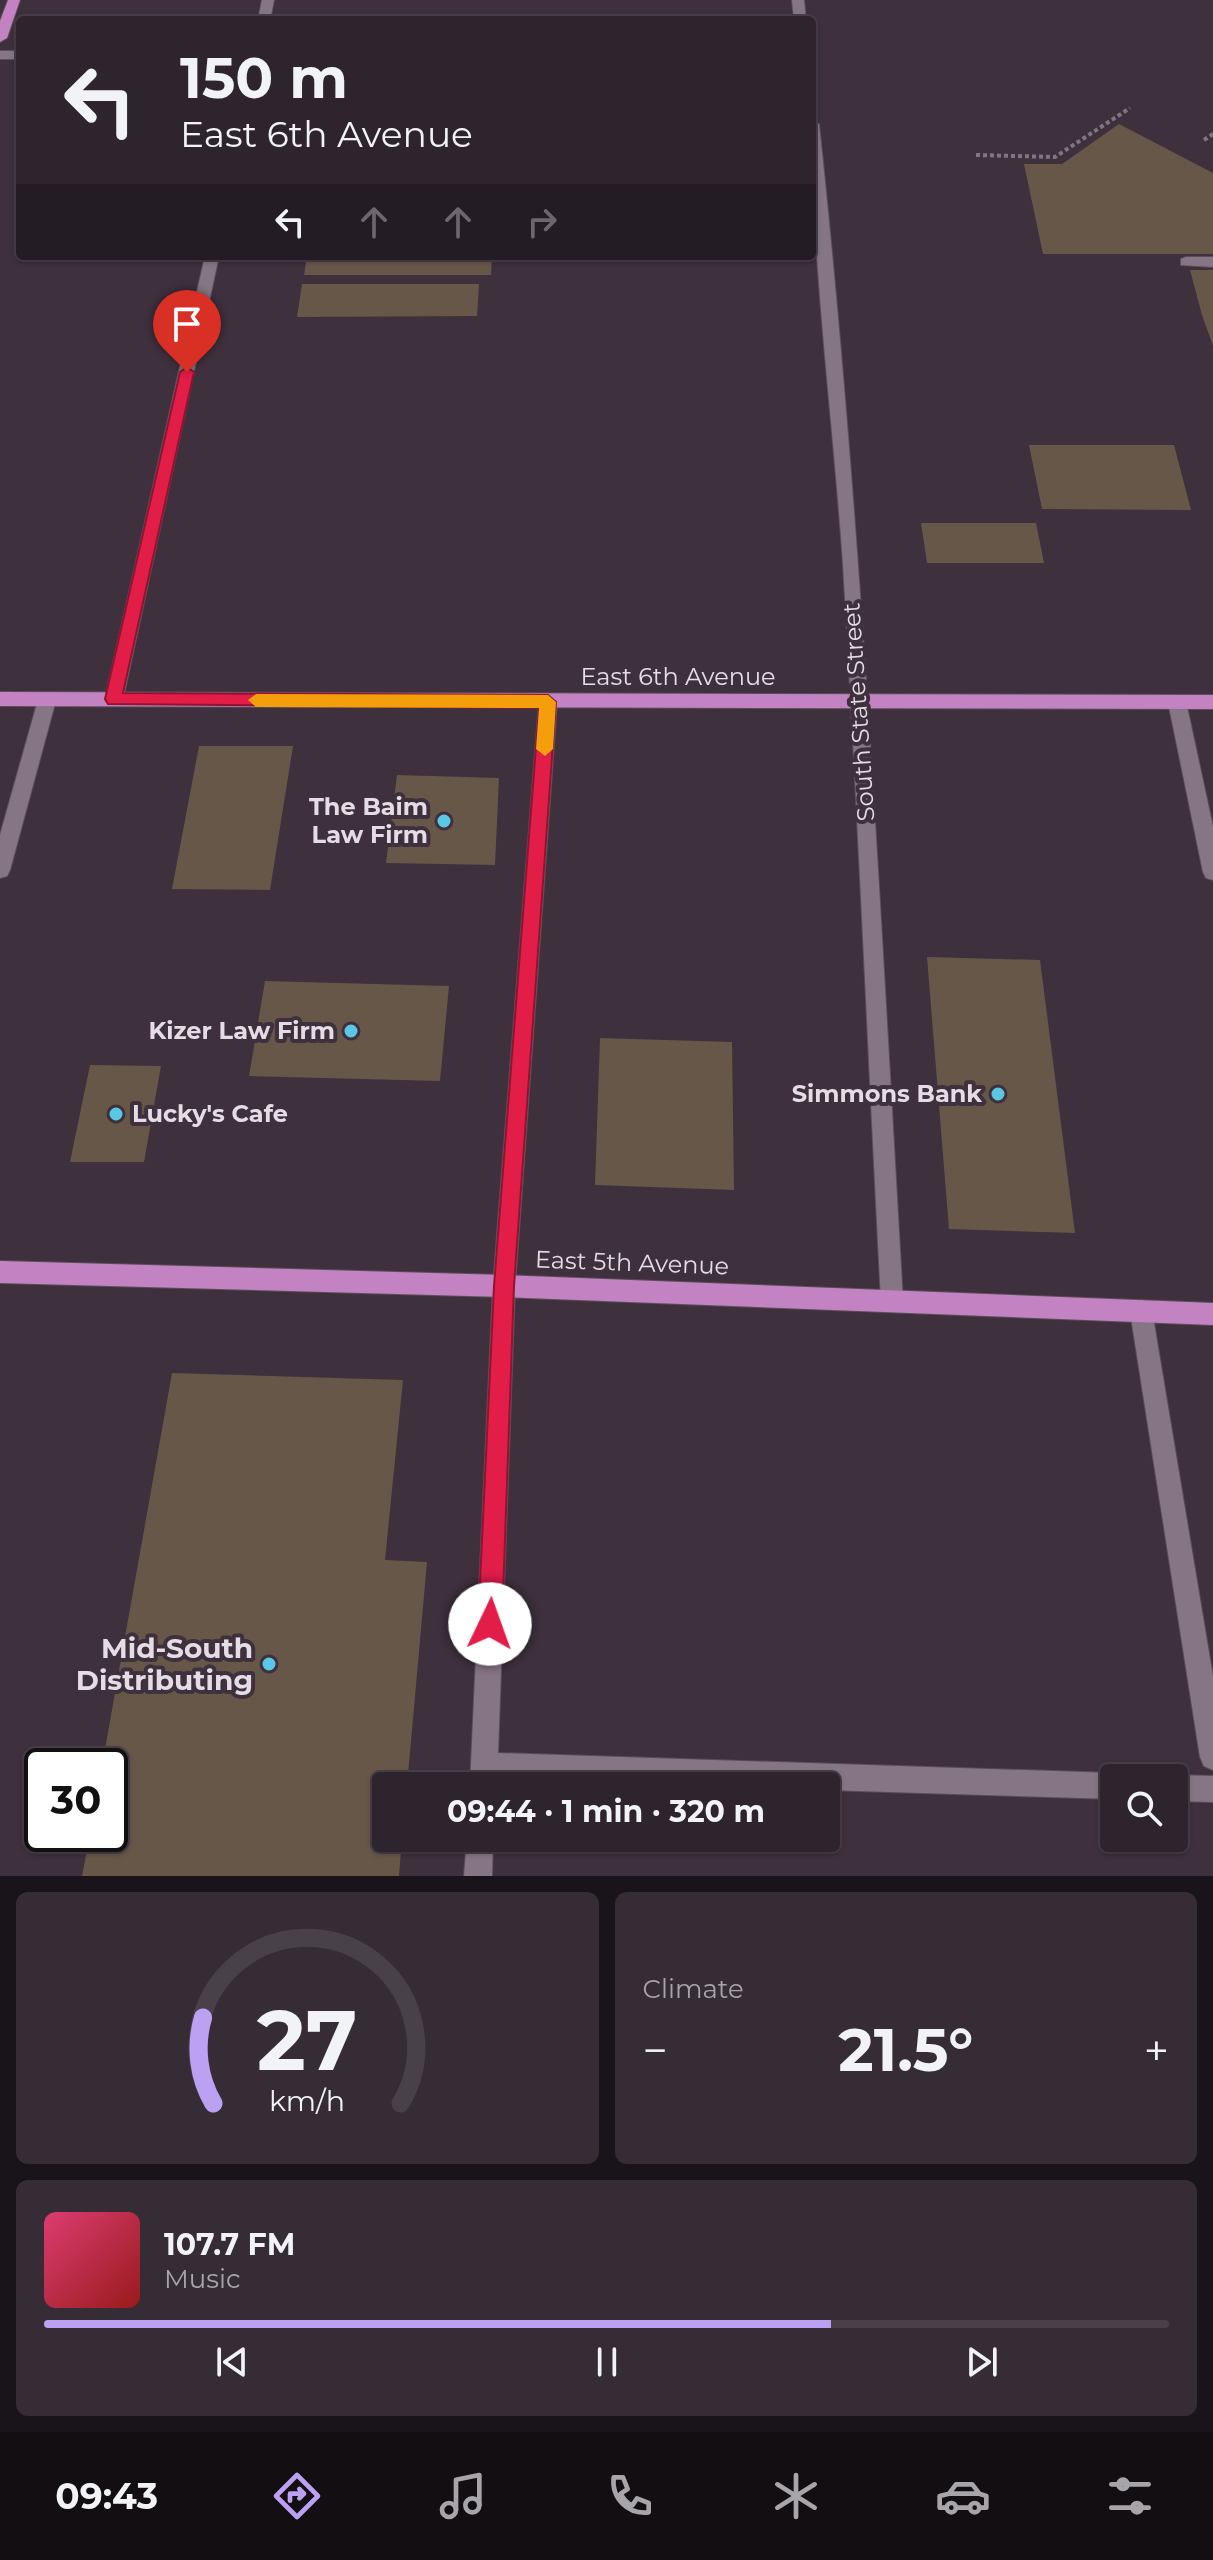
<!DOCTYPE html>
<meta charset="utf-8">
<style>
:root{--surface:#2e242e;--page:#362c36;--text:#f1f3f6;--muted:#a7a4aa;--line:#49414a;--accent:#bca0f2}
body{margin:0;font-family:Montserrat,sans-serif;background:var(--page);color:var(--text);height:100vh;display:flex;flex-direction:column;font-size:30px;white-space:nowrap}
*{box-sizing:border-box;margin:0}
p{font-size:26px;color:var(--muted)}
.icon{flex:none;width:44px;height:44px;fill:none;stroke:currentColor;stroke-width:2;stroke-linecap:round;stroke-linejoin:round}
.map{position:relative;height:1876px;overflow:hidden}
.sheet{display:flex;flex-direction:column;gap:16px;padding:16px;background:#191419;flex:1}
.sheet>*{flex:none}
.hud{position:absolute;left:16px;top:16px;width:800px;height:244px;border-radius:8px;box-shadow:0 2px 6px #0004,0 0 0 2px var(--line);background:#2e242e;color:var(--text);overflow:hidden}
.tools{position:absolute;left:1100px;top:1764px;display:grid;gap:16px}
.tools a{display:grid;place-items:center;width:88px;height:88px;border-radius:8px;background:var(--surface);box-shadow:0 2px 6px #0004,0 0 0 2px var(--line);font-size:40px}
.speed{position:absolute;left:24px;top:1748px;display:flex;gap:16px;font-size:40px;font-weight:700;text-align:center}
.speed>*{display:grid;place-content:center;width:104px;height:104px;border-radius:50%;background:var(--surface);box-shadow:0 2px 6px #0004,0 0 0 2px var(--line);line-height:1}
.speed .limit{border:4px solid #111;border-radius:12px;background:#fff;color:#111}
.pin{position:absolute;display:grid;place-items:center;width:68px;height:68px;color:#fff;margin:-82px -34px;border-radius:50% 50% 50% 0;rotate:-45deg;box-shadow:0 0 8px #0007}
.pin .icon{rotate:45deg}
.me{position:absolute;width:88px;margin:-44px;rotate:3deg;stroke-linejoin:round;filter:drop-shadow(0 0 6px #0008)}
.turn{display:flex;align-items:center;gap:28px;height:168px;padding:0 32px;font-size:36px}
.turn .icon{width:104px;height:104px;stroke-width:2.5}
.turn b{display:block;font-size:56px;line-height:68px}
.lanes{display:flex;align-items:center;height:76px;padding:0 32px;background:#0003;justify-content:center;gap:40px;direction:ltr}
.lanes .off{opacity:.35}
.big{font-size:60px;font-weight:700;line-height:1.1}
.sheet .widget{flex:1;display:flex;flex-direction:column;justify-content:center;gap:12px;min-width:0;padding:0 28px;border-radius:12px;background:var(--page)}
.sheet .dial{align-items:center;gap:0}
.dial svg{height:208px;overflow:visible;fill:none;stroke:var(--line);stroke-width:7;stroke-linecap:round;text-anchor:middle}
.dial text{fill:var(--text);stroke:none}
.song{display:flex;align-items:center;gap:24px}
.cover{width:96px;height:96px;border-radius:12px;background:linear-gradient(135deg,hsl(340 70% 55%),hsl(0 70% 35%))}
.played{height:8px;border-radius:4px;background:linear-gradient(90deg,var(--accent) 70%,var(--line) 70%)}
.keys{display:flex;justify-content:space-around;direction:ltr}
.heat{display:flex;justify-content:space-between;align-items:center;font-size:44px;direction:ltr}
.sheet .tiles{flex:1;display:grid;gap:16px;grid-template-columns:1fr 1fr}
.widget:last-child{grid-column:span 2}
.trip{position:absolute;left:372px;top:1772px;width:468px;height:80px;border-radius:8px;background:var(--surface);box-shadow:0 2px 6px #0004,0 0 0 2px var(--line);font-weight:700;line-height:80px;text-align:center}
.tab-bar{display:flex;height:128px;justify-content:space-around;align-items:center;background:#120e12;color:var(--muted)}
.tab-bar .icon{width:56px;height:56px}
.tab-bar .current{color:var(--accent)}
.tab-bar b{font-size:36px;color:var(--text)}
.map>svg:first-child{display:block}
</style>
<div class="map">
<svg width="1213" height="1876" viewBox="0 0 1213 1876">
<rect width="100%" height="100%" fill="#3e303d"/>
<!-- building -->
<path fill="#665749" d="M1119,124L1213,173V254H1043L1024,164H1062Z
M307,256H492L491,275H304Z
M1190,270H1213V346L1202,315Z
M302,284H479L477,316L297,317Z
M1029,445H1174L1191,510L1042,509Z
M921,523H1036L1044,563H927Z
M199,746H293L270,890L172,889Z
M397,775L499,778L495,865L386,863Z
M927,957L1040,960L1075,1233L949,1229Z
M265,981L449,986L440,1081L249,1076Z
M600,1038L732,1042L734,1190L595,1185Z
M90,1065L161,1066L144,1162H70Z
M172,1373L403,1380L385,1560L427,1562L407,1786H386V1838H402L399,1876H82L90,1834H110V1766H102Z"/>
<g fill="none" stroke-linecap="round" stroke-linejoin="round">
<defs>
<path id="minor" d="M262,0H274L270,20H258Z
M792,0H804L806,20H794Z
M0,51H20V59H0Z
M812,120L819,124C861,515 880,908 903,1301L900,1309L892,1312L884,1309L881,1301C868,1056 858,810 843,565C833,417 812,268 812,120Z
M205,256H219L123,699L114,706L105,699Z
M1186,257H1213V267L1181,265V259Z
M47,693L56,700L10,870L7,876L0,878V835L38,700Z
M548,695L557,702L515,1286L498,1753L1114,1773L1124,1778H1114V1799L826,1790V1786H697L497,1780L496,1786H470L493,1286L539,702Z
M1177,695L1186,702L1213,827V880L1206,878L1203,872L1168,702Z
M1141,1300L1149,1303L1152,1311L1213,1677V1770L1204,1766L1200,1757L1130,1311L1133,1303Z
M1174,1775L1213,1776V1802L1174,1801V1778H1166Z
M467,1838H493L492,1876H464Z"/>
<path id="major" d="M8,0H20L7,38L0,42V21Z
M0,692L1213,695V709L0,706Z
M0,1261L504,1275L1213,1303V1325L504,1297L0,1283Z"/>
</defs>
<!-- minor casing -->
<use href="#minor" stroke="#5b4f5a" stroke-width="2"/>
<!-- major casing -->
<use href="#major" stroke="#5b4f5a" stroke-width="2"/>
<!-- path -->
<path stroke="#817580" stroke-width="4" stroke-dasharray="4 3" stroke-linecap="butt" d="M1204,140L1213,134
M976,155L1055,157L1130,108"/>
<!-- minor -->
<use href="#minor" fill="#867685" fill-rule="evenodd"/>
<!-- major -->
<use href="#major" fill="#c382c2" fill-rule="evenodd"/>
</g>
<!-- route -->
<path fill="#e11d48" stroke="#92132f" stroke-width="2" d="M187,367L194,372L123,693L548,695L556,702L514,1286L502,1624L498,1632L490,1636L482,1632L478,1624L494,1286L539,708L108,704L105,699L180,372Z"/>
<!-- slow -->
<path fill="#f59e0b" d="M256,694L548,695L556,702L553,749L545,756L536,749L539,708L256,707L248,700Z"/>
<!-- markers -->
<g fill="#5ac8e5" stroke="#3e303d" stroke-width="3">
<circle cx="444" cy="821" r="8"/>
<circle cx="351" cy="1031" r="8"/>
<circle cx="998" cy="1094" r="8"/>
<circle cx="116" cy="1114" r="8"/>
<circle cx="269" cy="1664" r="8"/>
</g>
<g text-anchor="middle" stroke-width="8" stroke-linejoin="round" paint-order="stroke">
<!-- street labels -->
<g font-size="24" fill="#e5dde5" stroke="#3e303d">
<text x="678" y="685">East 6th Avenue</text>
<text transform="translate(859 712) rotate(-94)" y="8">South State Street</text>
<text transform="translate(632 1263) rotate(2)" y="8">East 5th Avenue</text>
</g>
<!-- poi labels -->
<g font-size="24" font-weight="bold" fill="#e5dde5" stroke="#3e303d" text-anchor="end">
<text x="428" y="815">The Baim<tspan x="428" dy="28">Law Firm</tspan></text>
<text x="335" y="1039">Kizer Law Firm</text>
<text x="982" y="1102">Simmons Bank</text>
<text x="132" y="1122" text-anchor="start">Lucky's Cafe</text>
</g>
<!-- near-poi labels -->
<g font-size="28" font-weight="bold" fill="#e5dde5" stroke="#3e303d" text-anchor="end">
<text x="253" y="1658">Mid-South<tspan x="253" dy="32">Distributing</tspan></text>
</g>
</g>
</svg>
<div class="tools">
<a><svg class="icon" aria-label="search" viewBox="0 0 24 24"><circle cx="10" cy="10" r="6"/><path d="M15 15l6 6"/></svg></a>
</div>
<div class="speed"><div class="limit">30</div></div>
<div class="pin" style="left:187px;top:372px;background:#d93025"><svg class="icon" aria-label="arrive" viewBox="0 0 24 24"><path d="M6 21V4h12l-3 4 3 4H6"/></svg></div>
<svg class="me" style="left:490px;top:1624px" viewBox="-20 -20 40 40"><circle r="19" fill="#fff"/><path d="M0-13L10 11 0 6-10 11z" fill="#e11d48"/></svg>
<div class="trip">09:44 · 1 min · 320 m</div>
<div class="hud">
<div class="turn"><svg class="icon" aria-label="left" viewBox="0 0 24 24"><path d="M17 20v-9H6M10 6l-5 5 5 5"/></svg><div><b>150 m</b>East 6th Avenue</div></div>
<div class="lanes"><svg class="icon" aria-label="left" viewBox="0 0 24 24"><path d="M17 20v-9H6M10 6l-5 5 5 5"/></svg><svg class="icon off" aria-label="ahead" viewBox="0 0 24 24"><path d="M12 20V5M6 11l6-6 6 6"/></svg><svg class="icon off" aria-label="ahead" viewBox="0 0 24 24"><path d="M12 20V5M6 11l6-6 6 6"/></svg><svg class="icon off" aria-label="right" viewBox="0 0 24 24"><path d="M7 20v-9h11M14 6l5 5-5 5"/></svg></div>
</div>
</div>
<section class="sheet">
<div class="tiles">
<div class="widget dial"><svg viewBox="0 0 100 80">
<path d="M14 69A42 42 0 1 1 86 69"/>
<path d="M14 69A42 42 0 0 1 10 36" stroke="#bca0f2"/>
<text x="50" y="56" font-size="32" font-weight="700">27</text>
<text x="50" y="72" font-size="11">km/h</text>
</svg></div>
<div class="widget"><p>Climate</p>
<div class="heat"><a>−</a><b class="big">21.5°</b><a>+</a></div>
</div>
<div class="widget">
<div class="song"><i class="cover"></i><div><b>107.7 FM</b><p>Music</p></div></div>
<div class="played"></div>
<div class="keys"><svg class="icon" aria-label="previous" viewBox="0 0 24 24"><path d="M18 5L8 12l10 7zM5 5v14"/></svg><svg class="icon" aria-label="pause" viewBox="0 0 24 24"><path d="M8 5v14M16 5v14"/></svg><svg class="icon" aria-label="next" viewBox="0 0 24 24"><path d="M6 5l10 7-10 7zM19 5v14"/></svg></div>
</div>
</div>
</section>
<nav class="tab-bar">
<b>09:43</b>
<svg class="icon current" aria-label="directions" viewBox="0 0 24 24"><path d="M12 3l9 9-9 9-9-9zM9 14v-3h6M13 9l2 2-2 2"/></svg>
<svg class="icon" aria-label="music" viewBox="0 0 24 24"><path d="M9 18V5l10-2v13"/><circle cx="6" cy="18" r="3"/><circle cx="16" cy="16" r="3"/></svg>
<svg class="icon" aria-label="phone" viewBox="0 0 24 24"><path d="M5 4h4l2 5-3 2q2 4 5 5l2-3 5 2v4C11 20 4 13 5 4z"/></svg>
<svg class="icon" aria-label="climate" viewBox="0 0 24 24"><path d="M12 3v18M4 7l16 10M4 17L20 7"/></svg>
<svg class="icon" aria-label="car" viewBox="0 0 24 24"><path d="M5 17H2v-5l4-1 3-4h7l3 4 3 1v5h-3M9 17h6M6 11h13"/><circle cx="7" cy="17" r="2"/><circle cx="17" cy="17" r="2"/></svg>
<svg class="icon" aria-label="filters" viewBox="0 0 24 24"><path d="M4 7h16M4 17h16"/><circle cx="9" cy="7" r="2"/><circle cx="15" cy="17" r="2"/></svg>
</nav>
